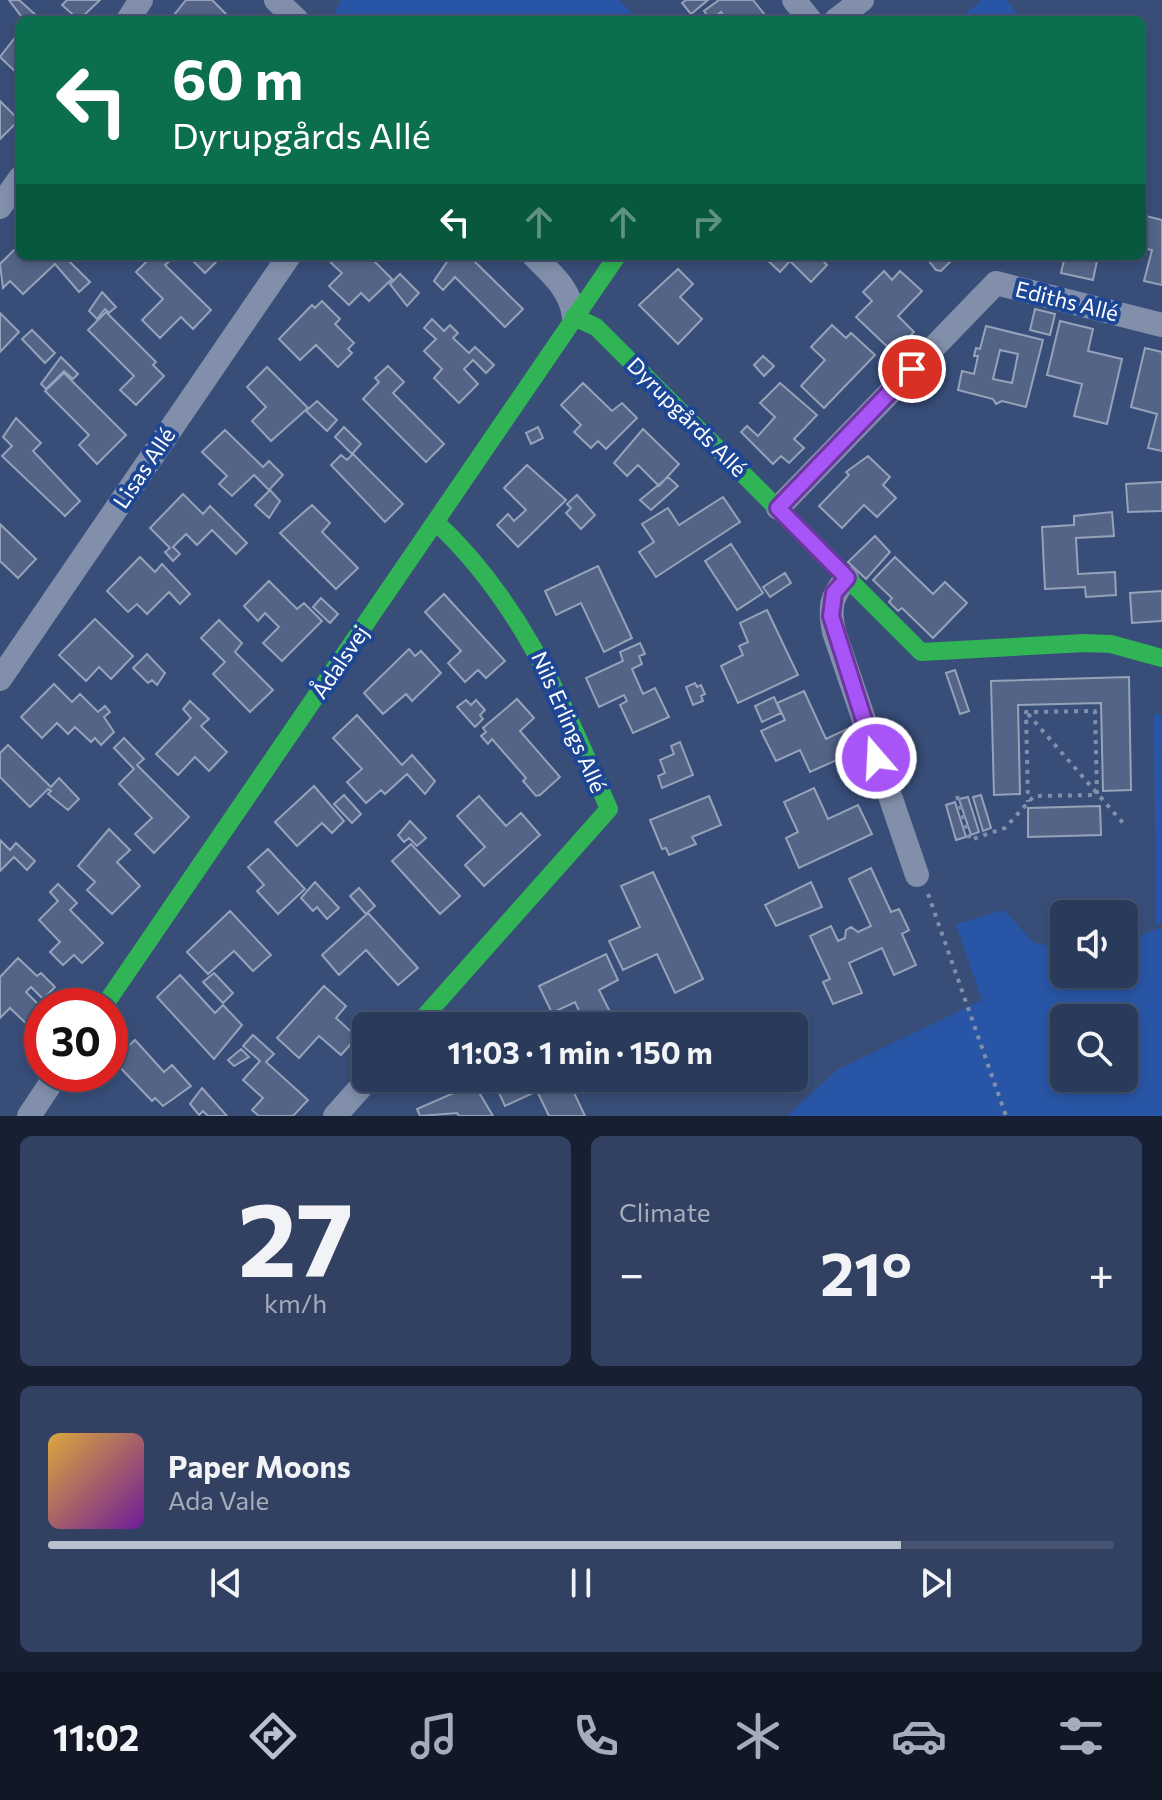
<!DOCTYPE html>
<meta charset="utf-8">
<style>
:root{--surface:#2a3a5b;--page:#324161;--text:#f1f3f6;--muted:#a5adbb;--line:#465471;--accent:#b9c1d0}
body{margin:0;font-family:Commissioner,sans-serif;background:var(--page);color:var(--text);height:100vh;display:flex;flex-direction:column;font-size:30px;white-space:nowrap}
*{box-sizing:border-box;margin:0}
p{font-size:26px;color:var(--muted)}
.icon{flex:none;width:44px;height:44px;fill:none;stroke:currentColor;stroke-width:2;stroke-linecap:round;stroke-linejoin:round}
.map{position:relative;height:1116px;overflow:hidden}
.details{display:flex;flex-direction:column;gap:20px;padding:20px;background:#172032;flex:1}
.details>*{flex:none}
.hud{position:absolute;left:16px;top:16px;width:1130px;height:244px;border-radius:12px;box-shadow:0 4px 12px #0003,0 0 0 2px var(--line);background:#0b6e4f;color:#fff;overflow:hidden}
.controls{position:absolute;left:1050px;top:900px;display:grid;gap:16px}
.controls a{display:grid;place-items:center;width:88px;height:88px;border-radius:12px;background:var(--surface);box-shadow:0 4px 12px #0003,0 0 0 2px var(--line);font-size:40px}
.speed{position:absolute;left:24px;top:988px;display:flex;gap:16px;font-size:40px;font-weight:700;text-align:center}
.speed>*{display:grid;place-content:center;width:104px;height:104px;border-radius:50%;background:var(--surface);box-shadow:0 4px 12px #0003,0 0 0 2px var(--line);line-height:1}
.speed .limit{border:12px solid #d22;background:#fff;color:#111}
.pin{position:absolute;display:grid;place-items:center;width:68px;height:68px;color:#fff;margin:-34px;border:4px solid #fff;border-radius:50%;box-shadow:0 2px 8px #0007}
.me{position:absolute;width:88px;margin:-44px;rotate:341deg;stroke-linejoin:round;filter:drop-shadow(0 0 6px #0008)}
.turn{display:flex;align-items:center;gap:28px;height:168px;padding:0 24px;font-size:36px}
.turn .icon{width:104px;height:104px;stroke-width:2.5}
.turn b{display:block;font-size:56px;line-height:68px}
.lanes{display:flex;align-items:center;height:76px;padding:0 24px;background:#0003;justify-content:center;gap:40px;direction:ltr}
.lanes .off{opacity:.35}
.big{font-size:60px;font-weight:700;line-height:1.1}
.details .tile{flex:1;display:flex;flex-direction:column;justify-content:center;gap:12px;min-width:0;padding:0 28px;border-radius:12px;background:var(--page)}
.details .dial{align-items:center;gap:0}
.dial b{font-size:104px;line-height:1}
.song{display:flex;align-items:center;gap:24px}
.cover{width:96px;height:96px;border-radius:12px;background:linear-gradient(135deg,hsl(40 70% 55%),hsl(280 70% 35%))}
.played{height:8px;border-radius:4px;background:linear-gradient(90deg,var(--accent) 80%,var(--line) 80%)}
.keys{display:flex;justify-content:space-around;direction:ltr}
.heat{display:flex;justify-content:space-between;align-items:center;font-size:44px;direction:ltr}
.details .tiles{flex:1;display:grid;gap:20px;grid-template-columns:1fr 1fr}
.tile:last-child{grid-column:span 2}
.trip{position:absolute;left:352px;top:1012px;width:456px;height:80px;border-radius:12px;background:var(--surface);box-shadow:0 4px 12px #0003,0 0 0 2px var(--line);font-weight:700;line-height:80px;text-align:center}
.tabs{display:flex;height:128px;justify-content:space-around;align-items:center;background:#111724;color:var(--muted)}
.tabs .icon{width:56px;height:56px}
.tabs .selected{color:var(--accent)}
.tabs b{font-size:36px;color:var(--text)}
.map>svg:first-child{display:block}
</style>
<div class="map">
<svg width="1162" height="1116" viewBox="0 0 1162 1116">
<rect width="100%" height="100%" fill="#384e79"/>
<!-- green -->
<path fill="#2855a5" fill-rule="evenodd" d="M341,0H619L639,20H331Z
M982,0H1007L1022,20H957Z
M1154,714L1162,715V922L1156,924Z
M1004,910L1033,942L1064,950V974H1124V942L1162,927V1116H787L837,1070L982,1000L956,924ZM1064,1018H1124V1078H1064Z"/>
<!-- building -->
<path fill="#536486" stroke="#96a2b9" stroke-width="2" fill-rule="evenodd" d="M9,0H19L37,16L24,20Z
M67,0H100L79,20L62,5Z
M186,0H212L226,14L220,20H170Z
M686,0H708L691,14L682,3Z
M719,0H753L769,20H727L721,12L711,20L704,11Z
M17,35L20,38V76L0,57Z
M0,101L19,120L0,139Z
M1142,215L1162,220V285L1144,281L1152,250L1142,248Z
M20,244V256H64L90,282L79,292L55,264L23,294L10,281L3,288L0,264Z
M152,256H168L172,259L165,265L211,310L193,329L181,317L160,338L142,320L163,299L136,272Z
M188,256H222L205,273Z
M338,256H369L392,279L369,301L361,293L349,305L329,286L342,273L331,263Z
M451,256H464L469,260L471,258L523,309L505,327L455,277L443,290L434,281Z
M763,256H818L827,265L811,282L790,261L780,272Z
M925,256H956L941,271L936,270Z
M1065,256H1098L1093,280L1061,273Z
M678,269L693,284L680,297L702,319L678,344L639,305Z
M884,271L892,280L900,271L922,291L898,316L914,332L894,353L856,317L872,301L863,292Z
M400,274L419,293L407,306L390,284Z
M102,292L116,307L109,313L105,309L97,319L89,311Z
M322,301L340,319L335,324L354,343L348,349L352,353L338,367L316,345L300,360L279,339L312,305L315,308Z
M1035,309L1055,314L1050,335L1030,330Z
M106,312L156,362L153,365L164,376L136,405L120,390L134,376L88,330Z
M0,313L19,332L0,352Z
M432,319L444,331L450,325L458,333L453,338L469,353L475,347L494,365L486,373L473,360L464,369L478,384L459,403L434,378L442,369L424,351L436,339L424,328Z
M1060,321L1093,329L1088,351L1122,359L1107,424L1074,416L1082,384L1047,375Z
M832,325L846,338L851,333L875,355L824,408L801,386L825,360L811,347Z
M986,326L1043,340L1026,407L1002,401L996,404L993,399L958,390L962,371L974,374L978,356H974L976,348L980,349ZM1000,350L1018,354L1012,383L993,379Z
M32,330L55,353L45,363L22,339Z
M1145,348L1162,352V451L1148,448L1157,414L1131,407Z
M763,356L774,366L764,376L754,365Z
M61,357L78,374L73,379L64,371L46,389L41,384Z
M388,366L404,382L393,393L444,444L426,462L363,399L379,382L375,378Z
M267,367L308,408L271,441L252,421L266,407L247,387Z
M64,373L126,435L97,464L79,445L89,435L45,391Z
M583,383L612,411L622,403L637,418L606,449L598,441L591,448L574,432L581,425L561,405Z
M780,383L817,415L794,439L804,448L789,463L781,456L773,464L741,432L747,426L758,436L775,417L760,403Z
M317,401L337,420L327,431L306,411Z
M16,418L41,443L33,451L80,501L65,516L2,456L12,446L3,437Z
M344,427L361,444L352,454L335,437Z
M538,427L543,438L531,444L526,433Z
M643,429L679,464L659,486L638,465L627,476L614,463Z
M225,430L263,467L269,461L283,475L269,490L254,475L232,496L219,484L227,476L202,452Z
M353,454L403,504L385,522L331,465L341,455L347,460Z
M868,456L890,477L883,485L896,498L877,517L864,505L842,528L819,506L849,475L846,472Z
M527,465L566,500L518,547L497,525L508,514L514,521L526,510L504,488Z
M668,477L678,486L651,510L640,500Z
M1162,482V511L1128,512L1126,484Z
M270,490L280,501L269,518L255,505Z
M183,494L203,514L210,506L247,543L236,554L212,530L197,545L186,534L173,547L180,554L173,561L165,552L170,548L150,528Z
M577,495L595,515L581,529L566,513L571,508L567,504Z
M723,497L740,522L656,577L639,552L654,542L642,524L668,508L679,525Z
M312,505L330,523L322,532L358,568L336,589L280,533Z
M1112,512L1114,536L1076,538L1078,574L1115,572L1116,595L1086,597L1085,587L1045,589L1042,527L1074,525V516Z
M0,524L36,559L18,578L0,561Z
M875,536L890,552L866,579L848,562Z
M731,544L763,593L737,610L705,561Z
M140,557L155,572L162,564L190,594L180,604L169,592L147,614L137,604L128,612L107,591Z
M895,557L933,594L945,582L967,603L933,638L902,608L898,611L889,602L892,598L873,580Z
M598,566L632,638L604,652L581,603L556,615L545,591Z
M785,573L791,583L770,597L763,587Z
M269,581L297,609L304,603L322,621L282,661L263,643L279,627L265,613L258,621L244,606Z
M1162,591V621L1132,623L1130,593Z
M444,594L505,661L486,678L478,670L465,682L448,663L461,651L425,612Z
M321,598L338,614L330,623L313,607Z
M767,610L798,675L738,703L721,666L743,655L739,646L748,642L740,623Z
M95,619L133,656L111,679L99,667L86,681L59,655Z
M219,620L242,643L235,652L273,690L250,712L213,674L225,662L201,638Z
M640,643L645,654L639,656L642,664L632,669L643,694L655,688L669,717L633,733L620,705L627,701L624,695L599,707L586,678L623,661L620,652Z
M409,649L415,656L421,651L441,673L412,701L406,694L383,714L364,693Z
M147,654L165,673L157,685L152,680L148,683L133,668Z
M955,670L969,711L960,714L946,673Z
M1129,677L1131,790L1103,791L1101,703L1018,705L1020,794L994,795L991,681Z
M695,683L697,687L701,685L705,694L701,696L703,701L693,705L686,687Z
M54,684L72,702L80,694L98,712L105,706L110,712L104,717L114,732L101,745L95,738L91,742L75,727L68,734L57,723L42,738L21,717Z
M804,691L826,739L849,728L859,750L810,772L800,750L776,761L761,731L785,720L777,703Z
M774,697L781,713L762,722L755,706Z
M517,699L534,718L520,731L560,777L540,795L536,796L523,781L526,778L492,739L488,744L481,736L486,732L483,728Z
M466,700L471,705L476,700L485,710L480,715L483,719L475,727L457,707Z
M190,701L209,719L201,726L227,752L209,771L195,757L178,775L156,754L191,718L183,709Z
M357,715L402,765L412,755L435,781L425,794L407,774L385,794L381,790L366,803L347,782L362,769L333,738Z
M124,738L144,759L137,765L189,817L154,853L135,834L152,818L119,784L134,769L114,748Z
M680,742L693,775L662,788L658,776L665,773L660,760L674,754L671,746Z
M8,745L51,787L59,778L79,799L68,810L48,794L51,791L48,789L30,807L0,777V753Z
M314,786L344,821L332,833L322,823L297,846L275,822Z
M814,788L828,819L858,805L872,834L799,868L786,838L798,832L784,802Z
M344,795L361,814L352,823L334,804Z
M981,795L991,828L983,831L973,797Z
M479,796L506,826L521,813L540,835L484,886L465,865L485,847L457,816Z
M709,796L721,825L692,837L696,844L669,855L666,848L662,849L650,820Z
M968,797L979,832L971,835L959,799Z
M955,802L966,837L956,840L946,805Z
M1100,806L1101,835L1028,837V808Z
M410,821L426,838L417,846L409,838L404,842L398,835Z
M109,829L130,850L117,862L140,886L112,914L87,890L95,882L78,866Z
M0,840L10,850L16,843L35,861L27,870L14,857L0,871Z
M411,844L460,896L440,914L392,861Z
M268,849L305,889L278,914L257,891L264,885L248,867Z
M871,868L891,912L899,909L909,930L902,934L916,965L894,975L882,948L849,963L862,993L833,1004L823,982L830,979L810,936L831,926L838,941L845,938L846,930L851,927L858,932L871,926L849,879Z
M653,872L703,979L675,993L657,954L623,970L609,941L640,927L621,886Z
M315,882L339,908L327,919L317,907L313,911L301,898Z
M811,882L822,907L776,926L765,905Z
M58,884L77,903L70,910L103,943L82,963L74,955L63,965L50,952L60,942L39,920L58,901L50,892Z
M359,888L375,906L366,914L350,896Z
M230,911L271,955L253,971L234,951L208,974L187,952Z
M368,913L418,968L398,985L366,950L339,975L322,955Z
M606,954L618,980L599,990L617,1026H586L575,1002L552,1013L539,986Z
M18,958L37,976L41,973L55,987L43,999L31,987L26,992L42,1008V1028L37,1034L10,1008L0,1018V977Z
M214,973L233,993L223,1003L203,982Z
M180,975L215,1013L223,1005L242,1025L214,1059L157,997Z
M324,986L346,1006L336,1018L357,1037L341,1055L319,1036L299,1058L277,1038Z
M253,1035L274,1054L266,1062L308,1100L293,1116H259L252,1110L263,1098L243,1080L260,1061L243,1046Z
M135,1040L164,1072L172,1065L191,1086L163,1106L155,1098L152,1101L113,1060Z
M241,1049L249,1057L234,1066L228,1060Z
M492,1078H567L585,1116H549L537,1091L505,1106Z
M474,1084L493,1116H459L457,1113L420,1116L417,1109Z
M202,1088L227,1116H208L203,1111L199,1115L190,1104Z"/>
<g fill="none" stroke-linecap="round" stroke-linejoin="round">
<!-- path -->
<path stroke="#818fab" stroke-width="4" stroke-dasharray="4 6" stroke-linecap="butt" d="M1028,714L1123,823
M957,796L970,840L1005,828L1034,796L1097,795L1095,711L1026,712L1028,802
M928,894L1006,1116"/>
<!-- street -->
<path stroke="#818fab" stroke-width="24" d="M276,0L297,20
M794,0L810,20
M128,20L141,0
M836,20L862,0
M0,207L20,178
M534,256C552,274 571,290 574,317
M778,508L996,283L1162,325
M847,578C831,596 829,607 834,632L917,875
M0,679L289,256
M29,1116L57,1074
M335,1116L369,1078"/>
<!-- fast -->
<path stroke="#30b455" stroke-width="18" d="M574,317L596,327L921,652L1085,643L1111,644L1162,658
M104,1006L617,256
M416,1026L609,809C562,702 523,604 436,522"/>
</g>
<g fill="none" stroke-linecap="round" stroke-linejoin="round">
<defs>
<path id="route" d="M876,758L831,616L834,593L847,578L778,508L912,369"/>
</defs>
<!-- route casing -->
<use href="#route" stroke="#6d37a1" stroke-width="20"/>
<!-- route -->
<use href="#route" stroke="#a855f7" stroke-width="14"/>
</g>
<g text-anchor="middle" stroke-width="8" stroke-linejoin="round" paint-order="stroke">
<!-- street labels -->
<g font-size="22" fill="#fff" stroke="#1d4694">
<text transform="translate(1067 301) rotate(14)" y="8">Ediths Allé</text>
<text transform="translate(687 417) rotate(45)" y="8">Dyrupgårds Allé</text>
<text transform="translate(144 468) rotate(-56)" y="8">Lisas Allé</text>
<text transform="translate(340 662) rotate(-56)" y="8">Ådalsvej</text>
<text transform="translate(569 722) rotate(66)" y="8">Nils Erlings Allé</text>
</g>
</g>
</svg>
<div class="controls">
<a><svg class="icon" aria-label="sound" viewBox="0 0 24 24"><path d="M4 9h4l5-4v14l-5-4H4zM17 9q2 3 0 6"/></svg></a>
<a><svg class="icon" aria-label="search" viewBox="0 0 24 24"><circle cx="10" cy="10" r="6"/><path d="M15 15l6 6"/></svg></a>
</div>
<div class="speed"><div class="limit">30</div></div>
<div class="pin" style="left:912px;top:369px;background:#d93025"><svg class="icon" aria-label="arrive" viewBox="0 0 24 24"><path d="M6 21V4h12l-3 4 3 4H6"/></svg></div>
<svg class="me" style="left:876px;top:758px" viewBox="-20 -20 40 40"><circle r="17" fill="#a855f7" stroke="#fff" stroke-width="3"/><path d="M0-11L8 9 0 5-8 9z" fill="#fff"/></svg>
<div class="trip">11:03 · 1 min · 150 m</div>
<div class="hud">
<div class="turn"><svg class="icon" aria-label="left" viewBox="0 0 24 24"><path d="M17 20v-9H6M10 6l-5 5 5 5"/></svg><div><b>60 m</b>Dyrupgårds Allé</div></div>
<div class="lanes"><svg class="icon" aria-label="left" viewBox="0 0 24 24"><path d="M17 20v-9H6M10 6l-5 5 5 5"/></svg><svg class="icon off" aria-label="ahead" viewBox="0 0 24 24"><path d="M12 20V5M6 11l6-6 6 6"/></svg><svg class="icon off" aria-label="ahead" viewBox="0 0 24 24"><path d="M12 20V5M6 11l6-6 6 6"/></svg><svg class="icon off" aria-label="right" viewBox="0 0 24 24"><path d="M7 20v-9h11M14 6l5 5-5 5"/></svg></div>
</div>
</div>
<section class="details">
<div class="tiles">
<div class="tile dial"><b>27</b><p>km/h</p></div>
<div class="tile"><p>Climate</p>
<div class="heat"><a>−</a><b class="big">21°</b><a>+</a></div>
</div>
<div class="tile">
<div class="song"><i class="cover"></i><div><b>Paper Moons</b><p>Ada Vale</p></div></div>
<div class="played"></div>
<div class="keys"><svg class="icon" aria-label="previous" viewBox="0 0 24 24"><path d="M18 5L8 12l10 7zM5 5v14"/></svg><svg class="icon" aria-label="pause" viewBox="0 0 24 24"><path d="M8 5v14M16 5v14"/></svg><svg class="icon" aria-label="next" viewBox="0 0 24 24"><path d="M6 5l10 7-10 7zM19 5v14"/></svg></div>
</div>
</div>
</section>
<nav class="tabs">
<b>11:02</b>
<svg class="icon selected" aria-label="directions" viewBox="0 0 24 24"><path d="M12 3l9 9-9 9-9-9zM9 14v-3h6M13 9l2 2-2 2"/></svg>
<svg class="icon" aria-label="music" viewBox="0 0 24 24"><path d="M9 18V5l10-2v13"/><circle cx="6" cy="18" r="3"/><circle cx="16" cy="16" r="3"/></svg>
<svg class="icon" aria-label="phone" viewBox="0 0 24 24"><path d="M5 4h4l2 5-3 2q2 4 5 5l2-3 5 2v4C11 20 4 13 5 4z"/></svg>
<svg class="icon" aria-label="climate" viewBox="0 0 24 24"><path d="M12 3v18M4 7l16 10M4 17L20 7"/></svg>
<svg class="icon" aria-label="car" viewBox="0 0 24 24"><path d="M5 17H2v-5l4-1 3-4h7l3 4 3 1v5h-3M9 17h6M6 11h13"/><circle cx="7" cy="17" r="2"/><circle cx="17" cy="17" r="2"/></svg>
<svg class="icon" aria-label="filters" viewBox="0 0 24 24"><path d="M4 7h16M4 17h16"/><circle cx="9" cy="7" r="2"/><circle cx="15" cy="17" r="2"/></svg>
</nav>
